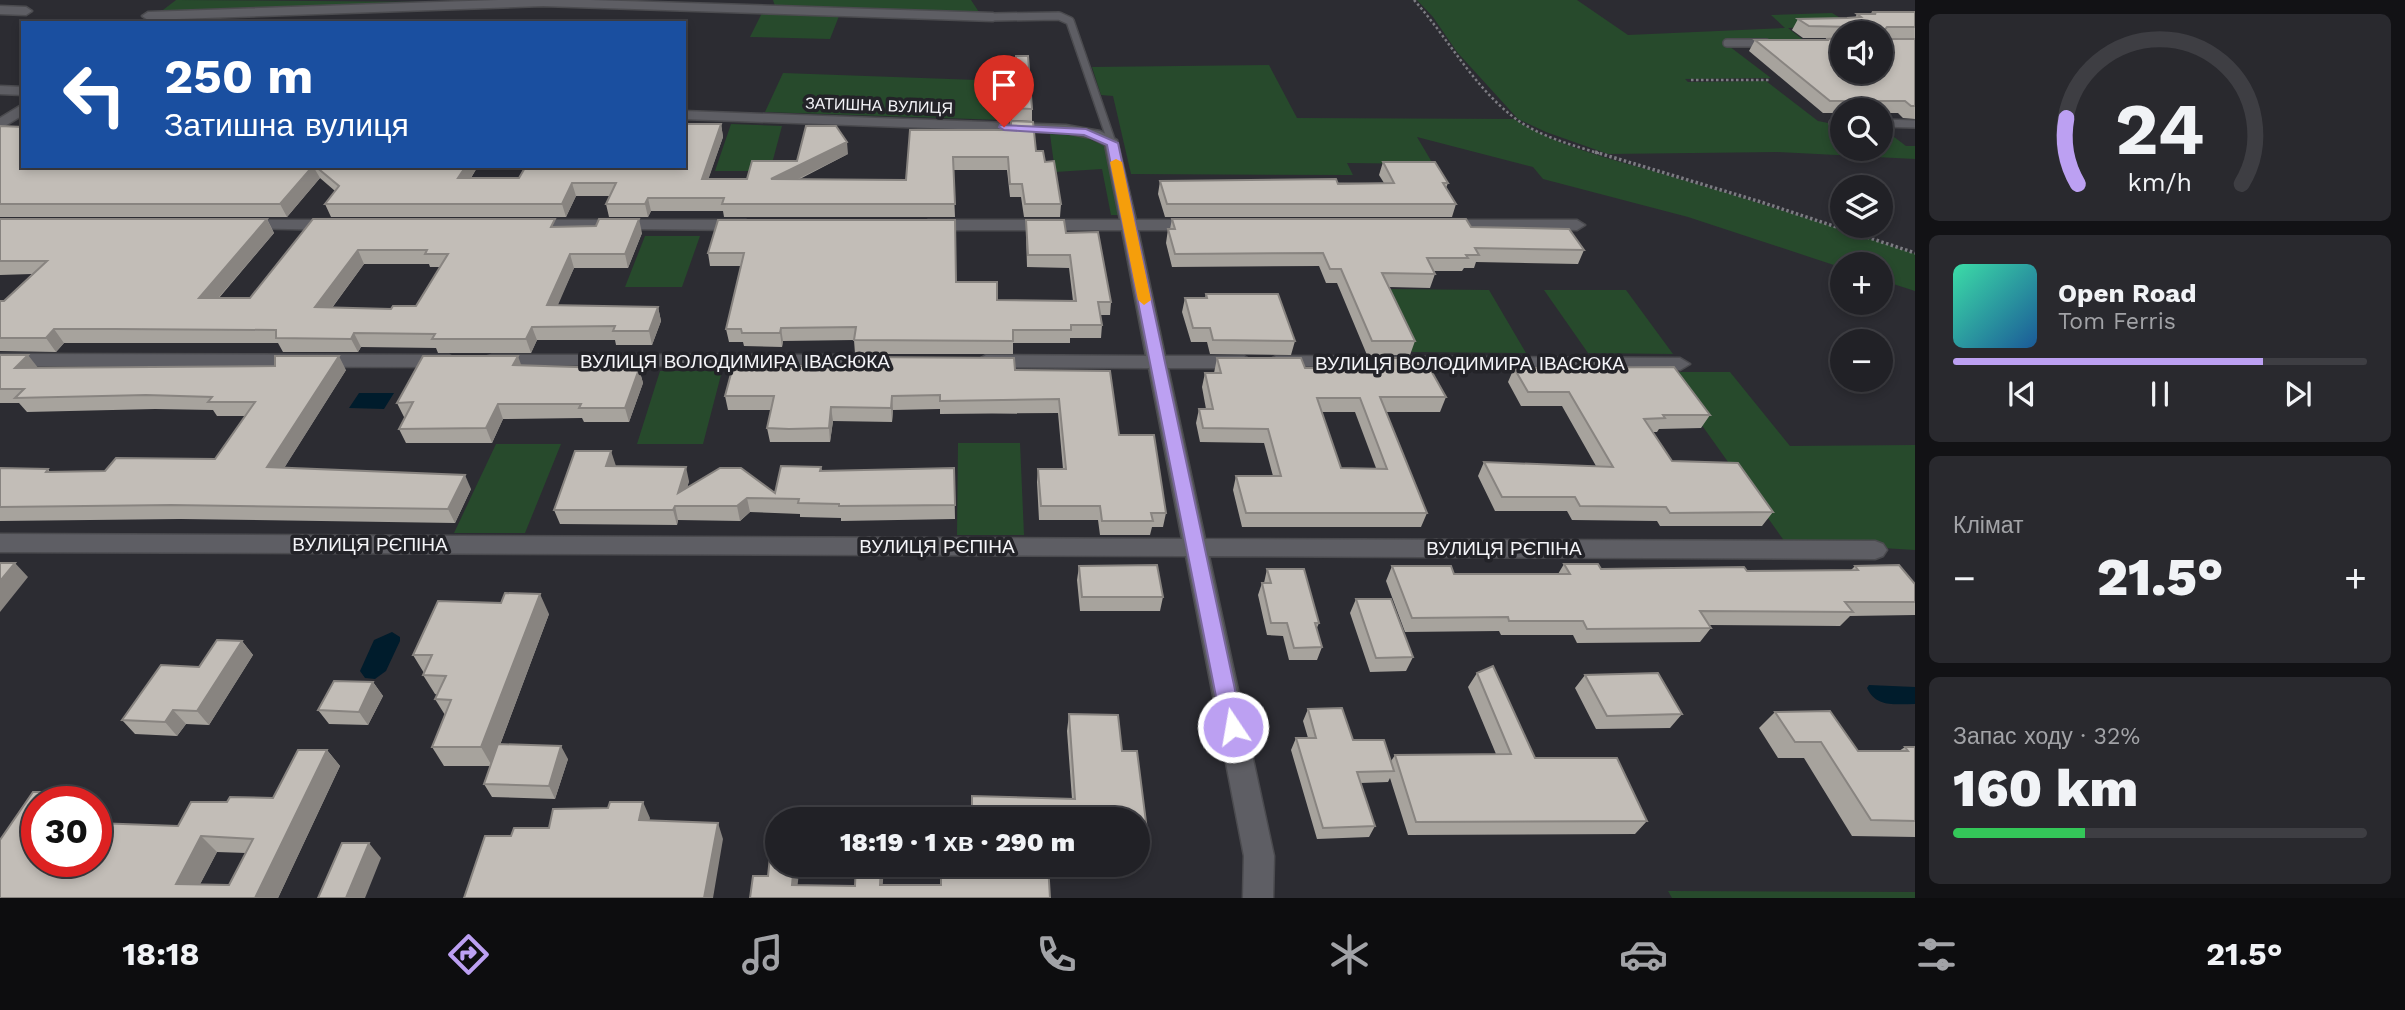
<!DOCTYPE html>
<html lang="uk">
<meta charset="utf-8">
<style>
:root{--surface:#212126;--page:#29292e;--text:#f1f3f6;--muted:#a2a3a7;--line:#3e3e43;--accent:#bca0f2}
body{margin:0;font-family:"Work Sans",sans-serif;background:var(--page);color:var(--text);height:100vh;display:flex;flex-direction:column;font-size:26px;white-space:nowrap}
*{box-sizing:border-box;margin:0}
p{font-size:23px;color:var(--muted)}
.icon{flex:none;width:38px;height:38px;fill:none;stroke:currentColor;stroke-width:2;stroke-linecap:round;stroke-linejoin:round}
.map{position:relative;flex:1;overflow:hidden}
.sheet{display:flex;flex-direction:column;gap:14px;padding:14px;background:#121215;width:490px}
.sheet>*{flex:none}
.banner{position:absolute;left:21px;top:21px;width:665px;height:147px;border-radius:0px;box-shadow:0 4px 10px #0003,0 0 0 2px var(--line);background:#1a4fa0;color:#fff;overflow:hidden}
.fabs{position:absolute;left:1830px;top:21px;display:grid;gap:14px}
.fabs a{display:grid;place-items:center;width:63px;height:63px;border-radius:50%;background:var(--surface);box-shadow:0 4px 10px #0003,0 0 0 2px var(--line);font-size:35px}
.speed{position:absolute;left:21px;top:786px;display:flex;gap:14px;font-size:35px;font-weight:700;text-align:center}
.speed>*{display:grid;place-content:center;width:91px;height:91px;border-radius:50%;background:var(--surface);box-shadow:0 4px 10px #0003,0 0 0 2px var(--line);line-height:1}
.speed .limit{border:10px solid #d22;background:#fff;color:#111}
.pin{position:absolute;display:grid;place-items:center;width:60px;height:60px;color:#fff;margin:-72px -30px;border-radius:50% 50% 50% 0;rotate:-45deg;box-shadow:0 0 7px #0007}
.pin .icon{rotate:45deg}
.me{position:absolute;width:77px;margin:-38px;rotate:348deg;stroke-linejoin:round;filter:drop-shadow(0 0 5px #0008)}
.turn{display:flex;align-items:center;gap:24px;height:147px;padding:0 28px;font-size:32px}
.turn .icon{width:91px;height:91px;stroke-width:2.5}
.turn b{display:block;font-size:49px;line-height:60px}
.big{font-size:52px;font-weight:800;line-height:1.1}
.sheet .widget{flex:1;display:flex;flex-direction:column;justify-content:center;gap:10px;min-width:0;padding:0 24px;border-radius:10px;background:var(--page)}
.sheet .dial{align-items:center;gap:0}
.dial svg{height:182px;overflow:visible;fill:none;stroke:var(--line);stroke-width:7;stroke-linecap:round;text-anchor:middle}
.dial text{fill:var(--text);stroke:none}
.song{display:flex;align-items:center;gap:21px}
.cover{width:84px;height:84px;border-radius:10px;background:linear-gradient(135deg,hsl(160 70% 55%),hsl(210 70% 35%))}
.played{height:7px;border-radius:4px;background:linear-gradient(90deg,var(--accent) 75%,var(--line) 75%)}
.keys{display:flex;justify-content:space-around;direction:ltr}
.heat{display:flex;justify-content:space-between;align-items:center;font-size:38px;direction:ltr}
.charge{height:10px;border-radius:5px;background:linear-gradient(90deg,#34c759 32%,var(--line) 0)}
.trip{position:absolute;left:765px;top:807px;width:385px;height:70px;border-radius:35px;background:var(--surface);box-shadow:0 4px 10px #0003,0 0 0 2px var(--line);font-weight:800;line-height:70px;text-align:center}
.menu{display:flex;height:112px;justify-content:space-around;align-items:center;background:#0d0d0f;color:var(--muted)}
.menu .icon{width:49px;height:49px}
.menu .on{color:var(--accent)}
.menu b{font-size:32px;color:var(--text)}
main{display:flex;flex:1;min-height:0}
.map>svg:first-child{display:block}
</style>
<main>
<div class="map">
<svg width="1915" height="898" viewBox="0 0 1915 898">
<rect width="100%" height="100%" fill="#2c2c32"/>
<!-- green -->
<path fill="#274a2c" d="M176,0L434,2L159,13Z
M773,0H971L979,12L775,6Z
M1417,0H1577L1628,35L1785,28L1771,15L1832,13L1852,25L1788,28L1806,42L1725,43L1771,78L1685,79L1688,82L1766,81L1818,121L1843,126V149H1881V127L1906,146H1915V159L1777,152L1608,154L1546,132L1518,119L1457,52L1433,17Z
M762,13L839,16L830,39L750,37Z
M1269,65L1297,118L1514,119C1562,150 1625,162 1680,179C1759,202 1837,228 1915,254V291L1881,280V264H1843V268L1688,217L1543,179L1533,167L1417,137L1433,164L1347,163L1353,175L1131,174L1113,96L1101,95L1092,67Z
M783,73L1005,81L1002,120L765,112Z
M731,124L782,126L770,171H715Z
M1050,134L1082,136L1105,146L1120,215H1111L1102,169L1055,172Z
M645,236H700L682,287H625Z
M1382,289L1489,290L1526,353L1412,352Z
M1544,290H1626L1673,354L1588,353Z
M660,371H722L703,444H637Z
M1664,372H1730L1790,446L1915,445V550L1785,542Z
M958,443H1020L1024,535H957Z
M496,444H561L525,533H454Z
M1668,891L1915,892V898H1672Z"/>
<!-- water -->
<path fill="#001c2c" d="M359,393H394L384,409L349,408Z
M392,632L400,637V641L386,671L375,679L365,678L360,671L374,640Z
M1869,685L1915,687V704C1896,704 1876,708 1867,688Z"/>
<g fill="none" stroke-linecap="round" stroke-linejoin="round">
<defs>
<path id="lane" d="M993,17L1059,16L1070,21L1112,143
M1727,43H1766
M1833,123H1843
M1881,123L1915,124"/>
<path id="street" d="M498,0H591L993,13L999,17L993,21L543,6L148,20L142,16L148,12Z
M0,6L26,7L32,11L26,15L0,14Z
M0,86L23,87V95L0,94Z
M23,104V115L0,129V118Z
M684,111L1066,125L1100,131L1117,140L1136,220H1201L1209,225L1201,230H1138L1165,356H1244L1254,362L1244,368H1168L1205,539L1875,541L1883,544L1887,550L1883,556L1875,559L1209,556L1274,856L1273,898H1243L1244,856L1186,556L0,552V534L1182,539L1149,368L986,367L976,361L986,355L1146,356L1122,230H928L920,225L928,220H1120L1105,145L1091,138L1066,133L684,119Z
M242,220H336L344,225L336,230L236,228L234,225Z
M529,220H746L754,225L746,230L523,228V222Z
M1443,220H1577L1585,225L1577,230L1437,228V222Z
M0,354L449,355L459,361L449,367L0,366Z
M492,355H880L890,361L880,367L485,365L482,361L485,357Z
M1276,356L1680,358L1690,364L1680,370L1269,366L1266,362Z"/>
</defs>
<!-- lane casing -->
<use href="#lane" stroke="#4b4b4f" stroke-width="10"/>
<!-- street casing -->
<use href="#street" stroke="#4b4b4f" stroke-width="3"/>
<!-- path-far1 -->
<path stroke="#7c7c82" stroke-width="2.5" stroke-dasharray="2.5 2.5" stroke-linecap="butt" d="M1414,0C1449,39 1474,88 1516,119C1541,137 1572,145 1601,154
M1691,80H1769"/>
<!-- path -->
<path stroke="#7c7c82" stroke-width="3.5" stroke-dasharray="2.5 2.5" stroke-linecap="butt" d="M1595,152L1761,202L1915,253"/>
<!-- lane -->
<use href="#lane" stroke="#5e5e64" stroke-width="7"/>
<!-- street -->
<use href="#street" fill="#5e5e64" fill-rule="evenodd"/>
</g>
<!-- wall -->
<path fill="#a7a39d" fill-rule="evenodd" d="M1872,12H1915V38H1886L1915,39V119L1903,118L1898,113H1881V110H1843V113H1823L1749,51L1755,40H1826V39L1843,38V72L1881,33H1843V38H1803L1792,30L1798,19L1847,18H1855L1857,14H1871Z
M1016,56L1032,109V121L1012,120Z
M721,124L723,137L708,179H747L797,161L848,154L798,180H906L910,130L1036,151L1045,162L1061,204L1060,217H1024L1021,197H1010L1007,170H953L955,217H724L723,211H651L648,217H609L606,204L610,196H576L566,217H331L325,204L335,191L320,178L287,217H0V126L23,166H478L471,178H519Z
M1383,162L1448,183L1446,188L1456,204L1452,217H1165L1158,194L1160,181L1384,183L1379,175Z
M0,219H267L274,233L219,298H250L313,219L557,227L642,233L628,268H574L557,305L658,307L661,321L652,345H616L615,340H537L531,353H438L436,348L361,347L358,352H283L278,343H64L56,352L0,351V301H4L32,274L0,275ZM364,264H429L430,267H440L416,306L391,309L332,308Z
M1172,219L1471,227L1584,250L1578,264L1476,262L1474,268H1464L1462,271H1434L1435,274L1430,288L1389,287L1415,341L1410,355H1367L1337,283H1326L1319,266L1172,267L1166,243L1168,229H1170Z
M718,220L956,282L997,300L1073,301L1069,268L1027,267L1026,233V220L1066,233L1111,302L1110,315H1100L1102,325L1101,338H1070V343H1013V354H855L854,340L783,341L782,347L744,346L743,342H729L726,329L741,266H710L708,253Z
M1206,294L1295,341L1291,355L1210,354L1207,342H1191L1182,312L1185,298H1205Z
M0,355L39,368L346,370L284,468L471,489L455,523L181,519L0,521V468L48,469L50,472L105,471L215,459L246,416H217L213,410L155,409L27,412L19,403H0Z
M1217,358L1305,368H1347V365L1368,368L1376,367L1379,358L1446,397L1440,412H1386L1427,513L1421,527H1242L1233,490L1236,476H1273L1264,443L1200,442L1196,423L1199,409H1206L1202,387L1205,373H1214ZM1322,412H1355L1376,468H1341Z
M521,366L639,369L643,383L629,422H584L582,418L503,419L492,443H406L399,429L405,417H404L397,403Z
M1514,368L1710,415L1701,428L1659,429L1657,432H1653L1672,461L1773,512L1762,526H1660L1657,521L1572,520L1567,511H1495L1478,476L1484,462L1596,466L1562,406H1521L1508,382Z
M1015,370L1119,435L1166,513L1163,527H1152L1150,535H1100L1098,520H1039L1037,482L1038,469H1063L1058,413L940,414V409L893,410L892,422L833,421L830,442H770L767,428L771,410H728L725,396Z
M616,466L689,481L687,488L775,493L821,467L822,471L954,468L955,519L841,521V518L800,517V514L750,512L740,521L678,520L677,525L560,524L554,510Z
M1564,564L1601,569L1747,571H1850L1855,566L1915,584V615L1850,616L1840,626L1709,625L1711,628L1700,642L1577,643L1573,635H1501L1499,631L1405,632L1386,581L1392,566L1454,574H1558Z
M1079,566L1163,597L1160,611H1080L1077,580Z
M1267,569L1319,623L1316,630L1322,647L1317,660H1289L1283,636L1267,635L1258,595L1262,583H1264Z
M1356,599L1413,657L1406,671L1370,672L1350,613Z
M549,614L500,745L568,759L555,799L492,797L484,784L490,766H444L432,747L445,715L435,699L438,695L435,694L423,675L424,673L413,655Z
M242,641L253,655L209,725L186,724L177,736L135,734L122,720L199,667Z
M1477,673L1535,758L1647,821L1635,834L1408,835L1390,778L1388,782L1361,783L1375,826L1369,837L1317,839L1291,750L1296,738H1308L1303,721L1308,709L1353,740L1391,761L1395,755L1496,754L1468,687Z
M1585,675L1682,714L1670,728L1596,729L1575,688Z
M373,682L383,696L368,725L329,724L318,710Z
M1775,712L1858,751H1899L1905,747H1915V837L1852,836L1804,758H1778L1759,728Z
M1069,714L1122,751L1148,838L1143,853H1138V819L1072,799L1067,731Z
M298,750H327L340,766L278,898H0V840L33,792H58L69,802H37V861H96V823L178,826L191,802H227L230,797L273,798ZM217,852L246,853L229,885L200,884Z"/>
<!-- shaded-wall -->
<path fill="#888480" d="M687,52L688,61L684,67V56Z
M721,124L723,137L704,192L702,179Z
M847,142L848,154L772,192L771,179Z
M313,166L320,178L287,217L280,204Z
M466,166H478L463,191L458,178Z
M572,183L576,196L566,217L562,204Z
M648,198L651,211L648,217L645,204Z
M267,219L274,233L207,311L199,298Z
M639,219L642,233L628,268L625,254Z
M358,250L364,264L322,321L315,307Z
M570,254L574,268L552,319L547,305Z
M658,307L661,321L652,345L649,331Z
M532,327L537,340L531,353L526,339Z
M781,328L783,341L782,347L780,333Z
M54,329L64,343L56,352L46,338Z
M354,333L361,347L358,352L351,339Z
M28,355L39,369L15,368Z
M339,356L346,370L276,481L267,467Z
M518,356L523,370L513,365Z
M639,369L643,383L629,422L625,408Z
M892,396L893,410L892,422L891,408Z
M498,404L503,419L492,443L486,428Z
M831,407L833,421L830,442L829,428Z
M611,451L616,466H606Z
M686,467L689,481L682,506L678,493Z
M465,475L471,489L455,523L448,509Z
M747,498L750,512L740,521L737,506Z
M675,506L678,520L677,525L673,510Z
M15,563L28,577L0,612V581Z
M540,594L549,614L492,766L481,747Z
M242,641L253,655L209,725L197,711Z
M373,682L383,696L368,725L359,712Z
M173,710L186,724L177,736L165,722Z
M561,746L568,759L555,799L549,786Z
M327,750L340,766L278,898H255Z
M58,792L69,802H52Z
M643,802L650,818L646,836L639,820Z
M718,823L723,839L713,898H704Z
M37,824V841L29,836Z
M201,836L217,852L193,898L176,884Z
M369,843L381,858L365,898H346Z
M794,864H797L799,873L796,898L792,885Z
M881,864H884L882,898L880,885Z"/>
<!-- building -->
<path fill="#c2bdb7" stroke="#888480" stroke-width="2" fill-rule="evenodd" d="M1872,12H1915V27H1887L1882,33L1887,39H1915V106H1911L1905,101H1830L1755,40H1829L1826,39L1843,38V72H1881V33H1855L1850,27L1809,26L1798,19L1847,18L1861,17L1857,14H1876Z
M1016,56H1028L1032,109L1012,108Z
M1011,121L1033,122L1036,151H1043L1045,162L1054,161L1061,204H1025L1022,184H1010L1008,157H953L955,204H722L724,198H648L645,204H606L616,183H572L562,204H325L339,186L315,166H466L458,178H519L526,166H684V124H721L702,179H747L752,161H797L806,126H836L847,142L771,179L906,180L910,130H1011Z
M0,126L23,127V166H313L280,204H0Z
M1383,162H1435L1448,183H1443L1456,204H1167L1160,181L1336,179L1338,184L1394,183Z
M0,219H267L199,298H250L313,219H555L551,227L596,226L599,219H639L625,254H570L547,305L658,307L649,331H613L615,326L532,327L526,339H432L435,334L354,333L351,339L276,338V330L115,329H54L46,338H0V301H4L47,261H0ZM358,250H427L425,254H448L416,306H393L391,309L315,307Z
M1172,219H1466L1471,227L1569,229L1584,250L1475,248L1479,255H1466L1468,258H1427L1435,274L1382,273L1415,341H1372L1341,269H1330L1323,253L1175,254L1168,229H1175Z
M718,220H955L956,282H997V300L1076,301L1070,255H1028L1026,220H1064L1066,233L1098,232L1111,302H1098L1102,325H1071V330H1013V341L854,340L856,327L781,328L780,333H742L741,329H726L744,253H708Z
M1206,294H1278L1295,341L1213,340L1210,328H1193L1185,298H1207Z
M0,355H28L15,368L275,366V356H339L267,467L465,475L448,509L171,505L0,507V468L48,469L46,472L105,471L116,458L215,459L255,402H208L212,397L146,395L15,398L24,389H0Z
M423,356H518L513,365L639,369L625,408H579L581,404H498L486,428L399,429L413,402L397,403Z
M852,357L1014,358L1015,370L1110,371L1119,435H1154L1166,513H1151L1153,521H1102L1100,506H1041L1038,469H1066L1059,399L940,401V395L892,396L891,408L831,407L829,428L789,429L767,428L774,396H725L732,370H766V366H851Z
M1217,358H1301L1305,368H1349L1347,365L1365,358L1368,368L1383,366L1379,358H1424L1446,397H1380L1427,513H1246L1236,476H1281L1268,429L1203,428L1199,409H1213L1205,373H1221ZM1317,398H1360L1387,469L1341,468Z
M1674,367L1710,415H1663L1665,418L1644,419L1672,461L1738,463L1773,512L1670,513L1666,507L1580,506L1575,497H1502L1484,462L1613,467L1569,392H1528L1514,368Z
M575,451H611L606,466L686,467L678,493L720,468H741L775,493L781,466L821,467L820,471L954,468L955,505L839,506V504L798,503L799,499L747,498L737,506H675L673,510H554Z
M0,563H15L0,581Z
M1564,564H1598L1601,569L1744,567L1747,571L1858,570L1855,566L1899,565L1915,584V602H1845L1853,612L1700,611L1711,628L1587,629L1583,621H1509L1508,617L1412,618L1392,566H1451L1454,574H1570Z
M1157,565L1163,597H1082L1079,566Z
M1267,569H1304L1319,623H1315L1322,647L1294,648L1287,623H1271L1262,583H1271Z
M505,593L540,594L481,747H432L451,700L435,699L446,676L423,675L432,655H413L438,601L501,603Z
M1356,599H1391L1413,657L1376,658Z
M217,640L242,641L197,711L173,710L165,722L122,720L161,665L199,667Z
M1493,666L1535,758H1617L1647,821L1416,822L1395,755L1511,754L1477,673Z
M1658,673L1682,714L1607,716L1585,675Z
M334,681L373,682L359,712L318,710Z
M1342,708L1353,740H1384L1394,771L1357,772L1375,826L1323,828L1296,738H1316L1308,709Z
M1830,711L1858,751H1908L1905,747H1915V821L1871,820L1821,742H1795L1775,712Z
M1069,714L1118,715L1122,751H1137L1148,838H1138V819H972V796L1075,799Z
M498,744L561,746L549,786L484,784Z
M298,750H327L255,898H262H0V840L33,792H58L52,802H37V824L29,836H37V861H96V823L178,826L191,802H227L230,797L273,798ZM201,836L253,839L229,885L176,884Z
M610,802H643L639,820L718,823L704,898H464L485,836H511L514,828H549L553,809L608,808Z
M342,843H369L346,898H318Z
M770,857H777V864H794L792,885L855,886L856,864H881L880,885H941V864H1048L1050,898H750L753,876H768Z"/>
<!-- route -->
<path fill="#bca0f2" stroke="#7a689d" stroke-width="2" d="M1000,125L1086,129L1118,143L1243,727L1240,734L1233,736L1225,734L1222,727L1107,145L1084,135L1004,130L999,127Z"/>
<!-- slow -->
<path fill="#f59e0b" d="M1116,159L1122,162L1151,300L1144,305L1138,300L1110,162Z"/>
<g text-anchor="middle" stroke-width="7" stroke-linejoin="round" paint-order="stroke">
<!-- far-street labels -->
<g font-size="16" fill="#f4f4f8" stroke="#232328">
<text transform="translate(879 105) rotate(2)" y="6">ЗАТИШНА ВУЛИЦЯ</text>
</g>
<!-- street labels -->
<g font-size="19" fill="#f4f4f8" stroke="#232328">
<text x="735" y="368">ВУЛИЦЯ ВОЛОДИМИРА ІВАСЮКА</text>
<text x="1470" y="370">ВУЛИЦЯ ВОЛОДИМИРА ІВАСЮКА</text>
<text x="370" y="551">ВУЛИЦЯ РЄПІНА</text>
<text x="937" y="553">ВУЛИЦЯ РЄПІНА</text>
<text x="1504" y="555">ВУЛИЦЯ РЄПІНА</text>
</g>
</g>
</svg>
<div class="fabs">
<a><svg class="icon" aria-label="sound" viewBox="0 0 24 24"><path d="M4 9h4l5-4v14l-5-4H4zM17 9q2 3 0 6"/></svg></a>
<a><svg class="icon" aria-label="search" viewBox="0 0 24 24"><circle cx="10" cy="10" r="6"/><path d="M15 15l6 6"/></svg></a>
<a><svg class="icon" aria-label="layers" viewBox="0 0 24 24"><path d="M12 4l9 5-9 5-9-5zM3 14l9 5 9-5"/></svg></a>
<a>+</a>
<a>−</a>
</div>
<div class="speed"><div class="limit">30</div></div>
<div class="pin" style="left:1004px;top:127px;background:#d93025"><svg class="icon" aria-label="arrive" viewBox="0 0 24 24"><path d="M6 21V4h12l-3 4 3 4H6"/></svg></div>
<svg class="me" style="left:1233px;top:727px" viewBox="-20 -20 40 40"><circle r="17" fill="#bca0f2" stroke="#fff" stroke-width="3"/><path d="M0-11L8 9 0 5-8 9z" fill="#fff"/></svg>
<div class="trip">18:19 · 1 хв · 290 m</div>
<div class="banner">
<div class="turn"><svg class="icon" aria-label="left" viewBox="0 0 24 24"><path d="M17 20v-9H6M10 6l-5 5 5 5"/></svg><div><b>250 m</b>Затишна вулиця</div></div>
</div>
</div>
<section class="sheet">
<div class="widget dial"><svg viewBox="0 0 100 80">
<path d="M14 69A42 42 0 1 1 86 69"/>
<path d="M14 69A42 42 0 0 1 9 40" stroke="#bca0f2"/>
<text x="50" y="56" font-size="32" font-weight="700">24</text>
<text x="50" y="72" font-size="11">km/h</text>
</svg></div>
<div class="widget">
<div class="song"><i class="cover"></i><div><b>Open Road</b><p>Tom Ferris</p></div></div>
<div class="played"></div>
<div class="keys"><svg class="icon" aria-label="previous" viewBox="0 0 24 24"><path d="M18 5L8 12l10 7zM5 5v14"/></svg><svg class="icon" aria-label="pause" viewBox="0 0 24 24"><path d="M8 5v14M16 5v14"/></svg><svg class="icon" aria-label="next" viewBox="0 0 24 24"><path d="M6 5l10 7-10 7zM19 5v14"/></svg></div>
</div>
<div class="widget"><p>Клімат</p>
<div class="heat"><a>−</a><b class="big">21.5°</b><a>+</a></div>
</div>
<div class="widget"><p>Запас ходу · 32%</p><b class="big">160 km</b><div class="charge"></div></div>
</section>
</main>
<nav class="menu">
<b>18:18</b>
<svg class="icon on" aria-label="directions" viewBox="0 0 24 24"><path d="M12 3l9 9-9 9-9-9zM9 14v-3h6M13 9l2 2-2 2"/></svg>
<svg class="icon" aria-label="music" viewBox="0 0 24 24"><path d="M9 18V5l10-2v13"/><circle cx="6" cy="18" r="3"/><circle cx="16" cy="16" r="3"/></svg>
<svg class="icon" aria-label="phone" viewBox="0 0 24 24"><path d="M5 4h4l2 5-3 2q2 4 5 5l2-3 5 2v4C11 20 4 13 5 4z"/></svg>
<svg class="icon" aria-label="climate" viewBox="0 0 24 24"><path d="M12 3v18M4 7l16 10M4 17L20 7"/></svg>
<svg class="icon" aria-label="car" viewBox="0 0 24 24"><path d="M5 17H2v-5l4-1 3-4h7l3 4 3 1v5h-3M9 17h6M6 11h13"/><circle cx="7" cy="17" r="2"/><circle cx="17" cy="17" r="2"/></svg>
<svg class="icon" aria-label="filters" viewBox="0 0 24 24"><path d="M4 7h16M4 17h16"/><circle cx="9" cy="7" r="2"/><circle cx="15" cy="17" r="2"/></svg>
<b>21.5°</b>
</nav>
